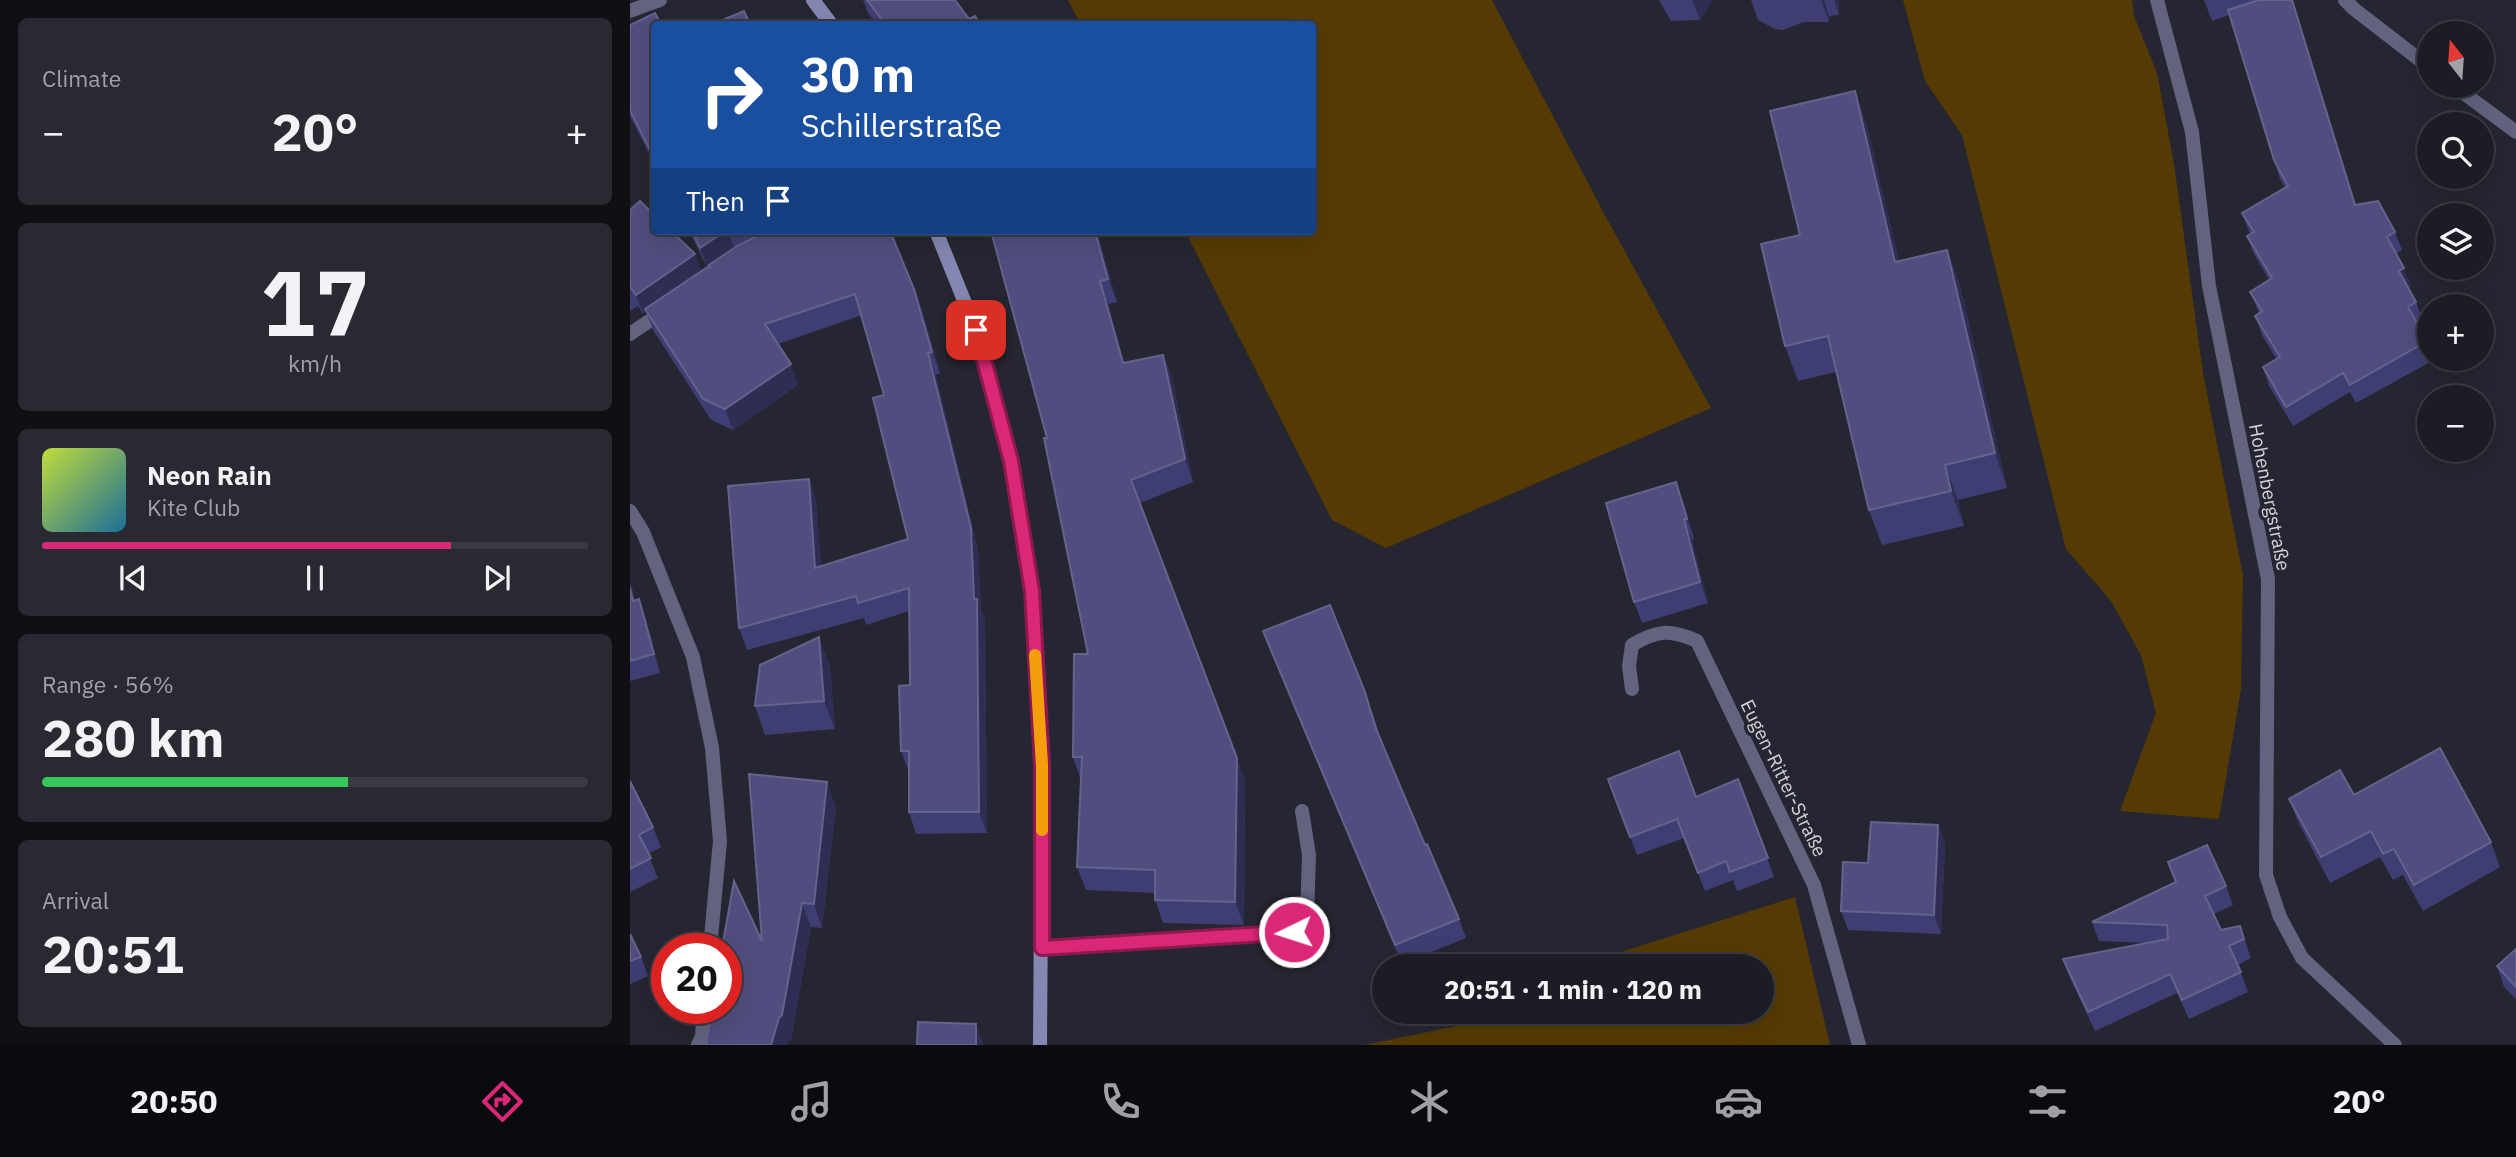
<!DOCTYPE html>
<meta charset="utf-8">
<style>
:root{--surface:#1c1c25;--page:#292932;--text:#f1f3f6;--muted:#a0a1a7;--line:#3a3a42;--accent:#db2777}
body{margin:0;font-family:"IBM Plex Sans",sans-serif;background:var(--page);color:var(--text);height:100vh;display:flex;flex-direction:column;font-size:26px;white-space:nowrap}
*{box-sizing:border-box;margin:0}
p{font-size:23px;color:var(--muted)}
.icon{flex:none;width:38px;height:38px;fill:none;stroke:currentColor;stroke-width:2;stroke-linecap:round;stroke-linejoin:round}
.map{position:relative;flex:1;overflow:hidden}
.drawer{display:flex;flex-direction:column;gap:18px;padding:18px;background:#0f0f14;width:630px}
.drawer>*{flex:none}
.guide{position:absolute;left:21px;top:21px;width:665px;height:214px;border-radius:7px;box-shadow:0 7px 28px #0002,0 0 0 2px var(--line);background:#1a4fa0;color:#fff;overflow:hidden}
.needle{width:46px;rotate:343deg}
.fabs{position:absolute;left:1787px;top:21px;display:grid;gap:14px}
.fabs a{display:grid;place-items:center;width:77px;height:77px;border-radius:50%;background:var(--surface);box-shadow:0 7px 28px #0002,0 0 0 2px var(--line);font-size:35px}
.speed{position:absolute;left:21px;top:933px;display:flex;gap:14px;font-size:35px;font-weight:700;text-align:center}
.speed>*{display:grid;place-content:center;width:91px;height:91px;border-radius:50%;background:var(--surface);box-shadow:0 7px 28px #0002,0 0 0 2px var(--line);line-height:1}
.speed .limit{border:10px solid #d22;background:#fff;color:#111}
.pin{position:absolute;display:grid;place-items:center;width:60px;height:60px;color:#fff;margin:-30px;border-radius:14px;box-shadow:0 4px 10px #0006}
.me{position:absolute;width:77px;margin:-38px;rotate:266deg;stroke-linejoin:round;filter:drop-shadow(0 0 5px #0008)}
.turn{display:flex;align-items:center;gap:24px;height:147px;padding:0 35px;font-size:32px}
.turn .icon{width:91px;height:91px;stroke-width:2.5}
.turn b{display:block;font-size:49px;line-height:60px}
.then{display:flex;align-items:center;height:66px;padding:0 35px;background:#0003;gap:14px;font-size:26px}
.big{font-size:52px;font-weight:800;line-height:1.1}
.drawer .tile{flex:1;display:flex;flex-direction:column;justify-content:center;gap:10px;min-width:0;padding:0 24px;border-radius:10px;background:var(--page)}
.drawer .dial{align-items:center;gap:0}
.dial b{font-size:91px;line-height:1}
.song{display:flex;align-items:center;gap:21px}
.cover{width:84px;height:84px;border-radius:10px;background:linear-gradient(135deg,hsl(70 70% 55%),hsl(200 70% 35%))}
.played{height:7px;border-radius:4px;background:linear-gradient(90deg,var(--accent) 75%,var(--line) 75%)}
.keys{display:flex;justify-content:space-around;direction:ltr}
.heat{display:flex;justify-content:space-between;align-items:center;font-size:38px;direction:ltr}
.charge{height:10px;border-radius:5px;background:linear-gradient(90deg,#34c759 56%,var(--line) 0)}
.trip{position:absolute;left:742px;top:954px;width:402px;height:70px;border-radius:35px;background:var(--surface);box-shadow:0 7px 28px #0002,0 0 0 2px var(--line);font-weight:800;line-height:70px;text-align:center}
.tabs{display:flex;height:112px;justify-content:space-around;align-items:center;background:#0b0b0f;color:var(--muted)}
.tabs .icon{width:49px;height:49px}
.tabs .selected{color:var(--accent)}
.tabs b{font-size:32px;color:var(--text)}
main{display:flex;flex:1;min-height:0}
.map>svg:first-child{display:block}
</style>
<main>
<section class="drawer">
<div class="tile"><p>Climate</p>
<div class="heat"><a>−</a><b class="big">20°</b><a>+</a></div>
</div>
<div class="tile dial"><b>17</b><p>km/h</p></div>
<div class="tile">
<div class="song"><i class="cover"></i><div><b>Neon Rain</b><p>Kite Club</p></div></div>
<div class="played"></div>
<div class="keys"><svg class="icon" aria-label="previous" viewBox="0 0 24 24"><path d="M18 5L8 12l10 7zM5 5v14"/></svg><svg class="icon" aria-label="pause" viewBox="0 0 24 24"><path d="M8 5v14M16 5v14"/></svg><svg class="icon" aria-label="next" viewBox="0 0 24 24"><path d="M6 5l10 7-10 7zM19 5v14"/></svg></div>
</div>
<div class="tile"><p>Range · 56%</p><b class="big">280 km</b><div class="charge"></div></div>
<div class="tile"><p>Arrival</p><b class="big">20:51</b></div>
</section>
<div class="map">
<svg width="1886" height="1045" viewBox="0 0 1886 1045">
<rect width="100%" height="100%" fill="#252631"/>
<!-- green -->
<path fill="#553b03" d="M438,0H862L977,219L1081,408L756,548L702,520L555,231H682V24H450Z
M1273,0H1502L1504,16L1527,73L1544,164L1573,373L1613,575L1611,689L1589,819L1490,811L1526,713L1511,655L1481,601L1436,549L1332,135L1295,81Z
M1165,897L1200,1045H734L895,1012H1132V966H998L994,951Z"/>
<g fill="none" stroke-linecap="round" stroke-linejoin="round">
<!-- service -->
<path stroke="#62647f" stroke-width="14" d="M1002,689L999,666L1002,645C1027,630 1040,629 1067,641L1184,885L1229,1045
M412,948L664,932L677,917L679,855L672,811"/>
<!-- minor -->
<path stroke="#62647f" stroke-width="14" d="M1527,0L1562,132L1579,286L1638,579L1636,875L1650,917L1672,958L1765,1045
M1715,0L1724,9L1799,67
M0,11L30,0
M1824,86L1886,132
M0,334L34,311
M0,511L13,532L63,657L82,748L90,841L80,948
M68,1045L72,1036L74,1008"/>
<!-- secondary -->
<path stroke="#8487b1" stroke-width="14" d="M183,0L201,24
M306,231L346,330L381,461L402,591L412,765L410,1045"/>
</g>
<!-- wall -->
<path fill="#3f3e73" d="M233,0H325L339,19L350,24H247L238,13Z
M1029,0H1083L1070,20L1041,21Z
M1121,0H1209V15L1199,16V22H1173L1153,30L1145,29L1128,20Z
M1574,0H1662L1726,205L1765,232L1772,250L1766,254L1781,286L1778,288L1786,302L1793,321L1787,324L1799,347V359L1804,360L1726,403L1720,392L1663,426L1639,386L1633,367L1646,359L1632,335L1625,316L1629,313L1620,292L1639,280L1624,254L1617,236L1620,234L1612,213L1655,188L1650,179L1644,160L1599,15L1582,21Z
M24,24V164L0,116V25Z
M1225,91L1237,126L1269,261L1317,250L1330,285L1377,488L1328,500L1334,526L1252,545L1239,510L1206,372L1168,381L1155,346L1170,235Z
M0,210L71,271L77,267L59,231H260L292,310L310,373L306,375L348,550L351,610L355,620L357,833L286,834L279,812V772L271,751L280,685L279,611L236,625L234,618L117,650L109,628L179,479L186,501L191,566L278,539L254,395L232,315L148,344L168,385L103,430L81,420L23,330L16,311L13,314L8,306L0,311Z
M361,231H479L468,235L487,302L478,304L494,363L533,355L542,378L563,482L510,503L615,781L614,925L533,923L525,900V893L456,890L447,867L451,780L443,757L458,654L417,438Z
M1054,503L1064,539L1062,540L1078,603L1012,623L1004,602Z
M0,580L5,600L16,618L30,673L0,681Z
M633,631L742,711L751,739L795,845L829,919L836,938L772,964L640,650Z
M200,666L205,729L135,735L125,706Z
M978,779L1066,797L1108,779L1144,877L1107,891L1103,880L1075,891L1054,838L1007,855Z
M0,781L23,827L31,847L18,854L28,878L0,892Z
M1724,795L1861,842L1870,867L1793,911L1773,875L1763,880L1750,857L1700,883L1669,824L1659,799Z
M206,807L192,928L181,927L161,1040L158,1042L132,941Z
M1308,825L1315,844L1311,934L1218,930L1211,911L1238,863Z
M1538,862L1596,886L1603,905L1584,914L1591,930L1610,926L1621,958L1608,965L1618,992L1559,1019L1547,993L1465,1031L1440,978L1433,959L1519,943L1469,941L1462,922L1545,882Z
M0,934L11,957L18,976L0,984Z
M1886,949V999L1874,987L1867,966Z"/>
<!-- shaded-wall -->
<path fill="#2e2e54" d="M1062,0H1083L1070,20Z
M1191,0H1194L1199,16V22Z
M1204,0H1209V15Z
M1662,0L1666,10L1731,224L1725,205Z
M1225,91L1237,126L1278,297L1265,262Z
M95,231H98L105,250L78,269L70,248Z
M465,231H467L487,302L478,279Z
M1317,250L1330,285L1377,488L1365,453Z
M65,254L72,273L13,314L6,295Z
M1774,268L1781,286L1776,290L1769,271Z
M470,281L478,304L501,386L493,363Z
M284,289L292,310L310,373L302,352Z
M298,353L306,375L348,550L351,610L355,620L357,833L349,812Z
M533,355L542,378L563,482L555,459Z
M161,364L168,385L103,430L95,409Z
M1315,465L1328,500L1334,526L1321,491Z
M179,479L186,501L193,589L185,568Z
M1046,482L1054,503L1064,539L1057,519Z
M1054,519L1062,540L1078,603L1070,582Z
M0,580L10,619L0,588Z
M9,599L16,618L30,673L24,654Z
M189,637L200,666L205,729L194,701Z
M607,758L615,781L614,925L605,902Z
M197,782L206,807L192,928L184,904Z
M1308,825L1315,844L1311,934L1304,915Z
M172,903L181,927L161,1040L158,1042L157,1045H141Z
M346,1024L354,1045H346Z"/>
<!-- building -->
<path fill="#4f4e7e" stroke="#63638c" stroke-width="2" d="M237,0H325L339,19L345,16L350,24H255Z
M1629,0H1662L1725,205L1748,201L1765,232L1757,237L1774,268L1769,271L1786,302L1778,307L1797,341L1720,385L1713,373L1656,407L1633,367L1650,357L1625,316L1632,311L1620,292L1642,278L1617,236L1624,232L1612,213L1658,186L1644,160L1598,10Z
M114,11L120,24H83Z
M25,13L31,24H24V158L0,110V25Z
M1225,91L1265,262L1317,250L1365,453L1315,465L1321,491L1239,510L1198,336L1155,346L1131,244L1170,235L1140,111Z
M10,201L24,215V231H41L65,254L6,295L0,287V210Z
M62,231H95L70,248Z
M137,231H260L284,289L302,352L298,353L341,528L344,599H347L349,812H279V751H271L269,686L280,685L279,588L228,603L226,596L109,628L98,486L179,479L185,568L278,539L243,398L254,395L225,294L135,324L161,364L95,409L73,399L15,309L79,266L81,268L79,265L107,246Z
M361,231H465L478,279L470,281L493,363L533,355L555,459L501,480L607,758L605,902L525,900V870L447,867L452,757H443L444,654H458L414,438H417Z
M1046,482L1057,519H1054L1070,582L1004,602L976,503Z
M0,588L3,601L9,599L24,654L0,661Z
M700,605L735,692L746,729L795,845L797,844L829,919L765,945L633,631Z
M189,637L194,701L125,706L130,665Z
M1810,748L1861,842L1784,885L1764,849L1753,854L1741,831L1691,857L1659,799L1710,770L1724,795Z
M1049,751L1066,797L1108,779L1138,858L1100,872L1096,861L1068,873L1047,819L1000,837L978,779Z
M119,774L197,782L184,904L172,903L152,1015L149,1018L141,1045H76L82,1008H96V948H92L104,881L132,941Z
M0,781L23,827L9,835L21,858L0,869Z
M1241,822L1308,825L1304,915L1211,911L1213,862L1238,863Z
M1577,845L1596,886L1575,896L1591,930L1610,926L1614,939L1599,946L1611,972L1552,1000L1540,974L1458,1012L1433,959L1538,939L1537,925L1462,922L1546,882L1538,862Z
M0,934L11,957L0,961Z
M1886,949V987L1867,966Z
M288,1022L346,1024V1045H287Z"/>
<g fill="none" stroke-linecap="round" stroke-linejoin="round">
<defs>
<path id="route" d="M346,330L381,461L402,591L412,765V948L664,932"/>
</defs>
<!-- route casing -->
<use href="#route" stroke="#8e194d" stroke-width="18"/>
<!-- route -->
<use href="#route" stroke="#db2777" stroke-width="12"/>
<!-- slow -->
<path stroke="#f59e0b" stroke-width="12" d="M405,655L412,765V830"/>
</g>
<g text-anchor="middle" stroke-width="7" stroke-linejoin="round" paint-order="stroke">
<!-- street labels -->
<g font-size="19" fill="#d1d2da" stroke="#252631">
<text transform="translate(1640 497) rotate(79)" y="7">Hohenbergstraße</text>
<text transform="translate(1154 778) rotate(64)" y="7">Eugen-Ritter-Straße</text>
</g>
</g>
</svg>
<div class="fabs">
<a><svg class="needle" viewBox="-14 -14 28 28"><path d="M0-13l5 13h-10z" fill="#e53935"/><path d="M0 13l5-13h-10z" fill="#a0a1a7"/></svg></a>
<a><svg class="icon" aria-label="search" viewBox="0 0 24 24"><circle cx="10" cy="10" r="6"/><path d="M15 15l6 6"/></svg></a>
<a><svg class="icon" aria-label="layers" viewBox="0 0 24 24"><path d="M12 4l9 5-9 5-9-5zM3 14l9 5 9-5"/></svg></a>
<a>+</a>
<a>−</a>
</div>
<div class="speed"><div class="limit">20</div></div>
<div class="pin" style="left:346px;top:330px;background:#d93025"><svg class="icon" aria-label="arrive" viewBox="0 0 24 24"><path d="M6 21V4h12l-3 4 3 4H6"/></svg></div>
<svg class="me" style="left:664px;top:932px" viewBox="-20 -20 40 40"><circle r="17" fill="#db2777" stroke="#fff" stroke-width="3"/><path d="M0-11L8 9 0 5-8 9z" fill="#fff"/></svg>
<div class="trip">20:51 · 1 min · 120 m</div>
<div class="guide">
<div class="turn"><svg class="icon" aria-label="right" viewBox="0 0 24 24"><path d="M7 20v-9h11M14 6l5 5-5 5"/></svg><div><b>30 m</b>Schillerstraße</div></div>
<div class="then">Then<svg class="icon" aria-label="arrive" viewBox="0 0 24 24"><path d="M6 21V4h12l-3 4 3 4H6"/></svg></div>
</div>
</div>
</main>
<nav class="tabs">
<b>20:50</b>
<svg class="icon selected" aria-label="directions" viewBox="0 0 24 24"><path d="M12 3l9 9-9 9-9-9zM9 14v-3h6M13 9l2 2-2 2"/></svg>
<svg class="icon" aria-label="music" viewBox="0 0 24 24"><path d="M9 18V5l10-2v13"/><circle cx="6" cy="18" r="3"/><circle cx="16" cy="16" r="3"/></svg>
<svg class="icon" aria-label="phone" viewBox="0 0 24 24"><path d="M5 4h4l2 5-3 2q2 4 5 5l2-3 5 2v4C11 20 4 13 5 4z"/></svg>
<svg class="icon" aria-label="climate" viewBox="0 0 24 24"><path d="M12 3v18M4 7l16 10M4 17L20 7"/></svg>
<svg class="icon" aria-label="car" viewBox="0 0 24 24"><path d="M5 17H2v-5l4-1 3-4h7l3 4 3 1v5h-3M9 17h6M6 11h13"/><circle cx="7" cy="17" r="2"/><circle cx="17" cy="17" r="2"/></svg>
<svg class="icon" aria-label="filters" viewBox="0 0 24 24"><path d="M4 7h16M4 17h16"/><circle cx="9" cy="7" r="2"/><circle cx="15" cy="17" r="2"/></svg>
<b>20°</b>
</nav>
